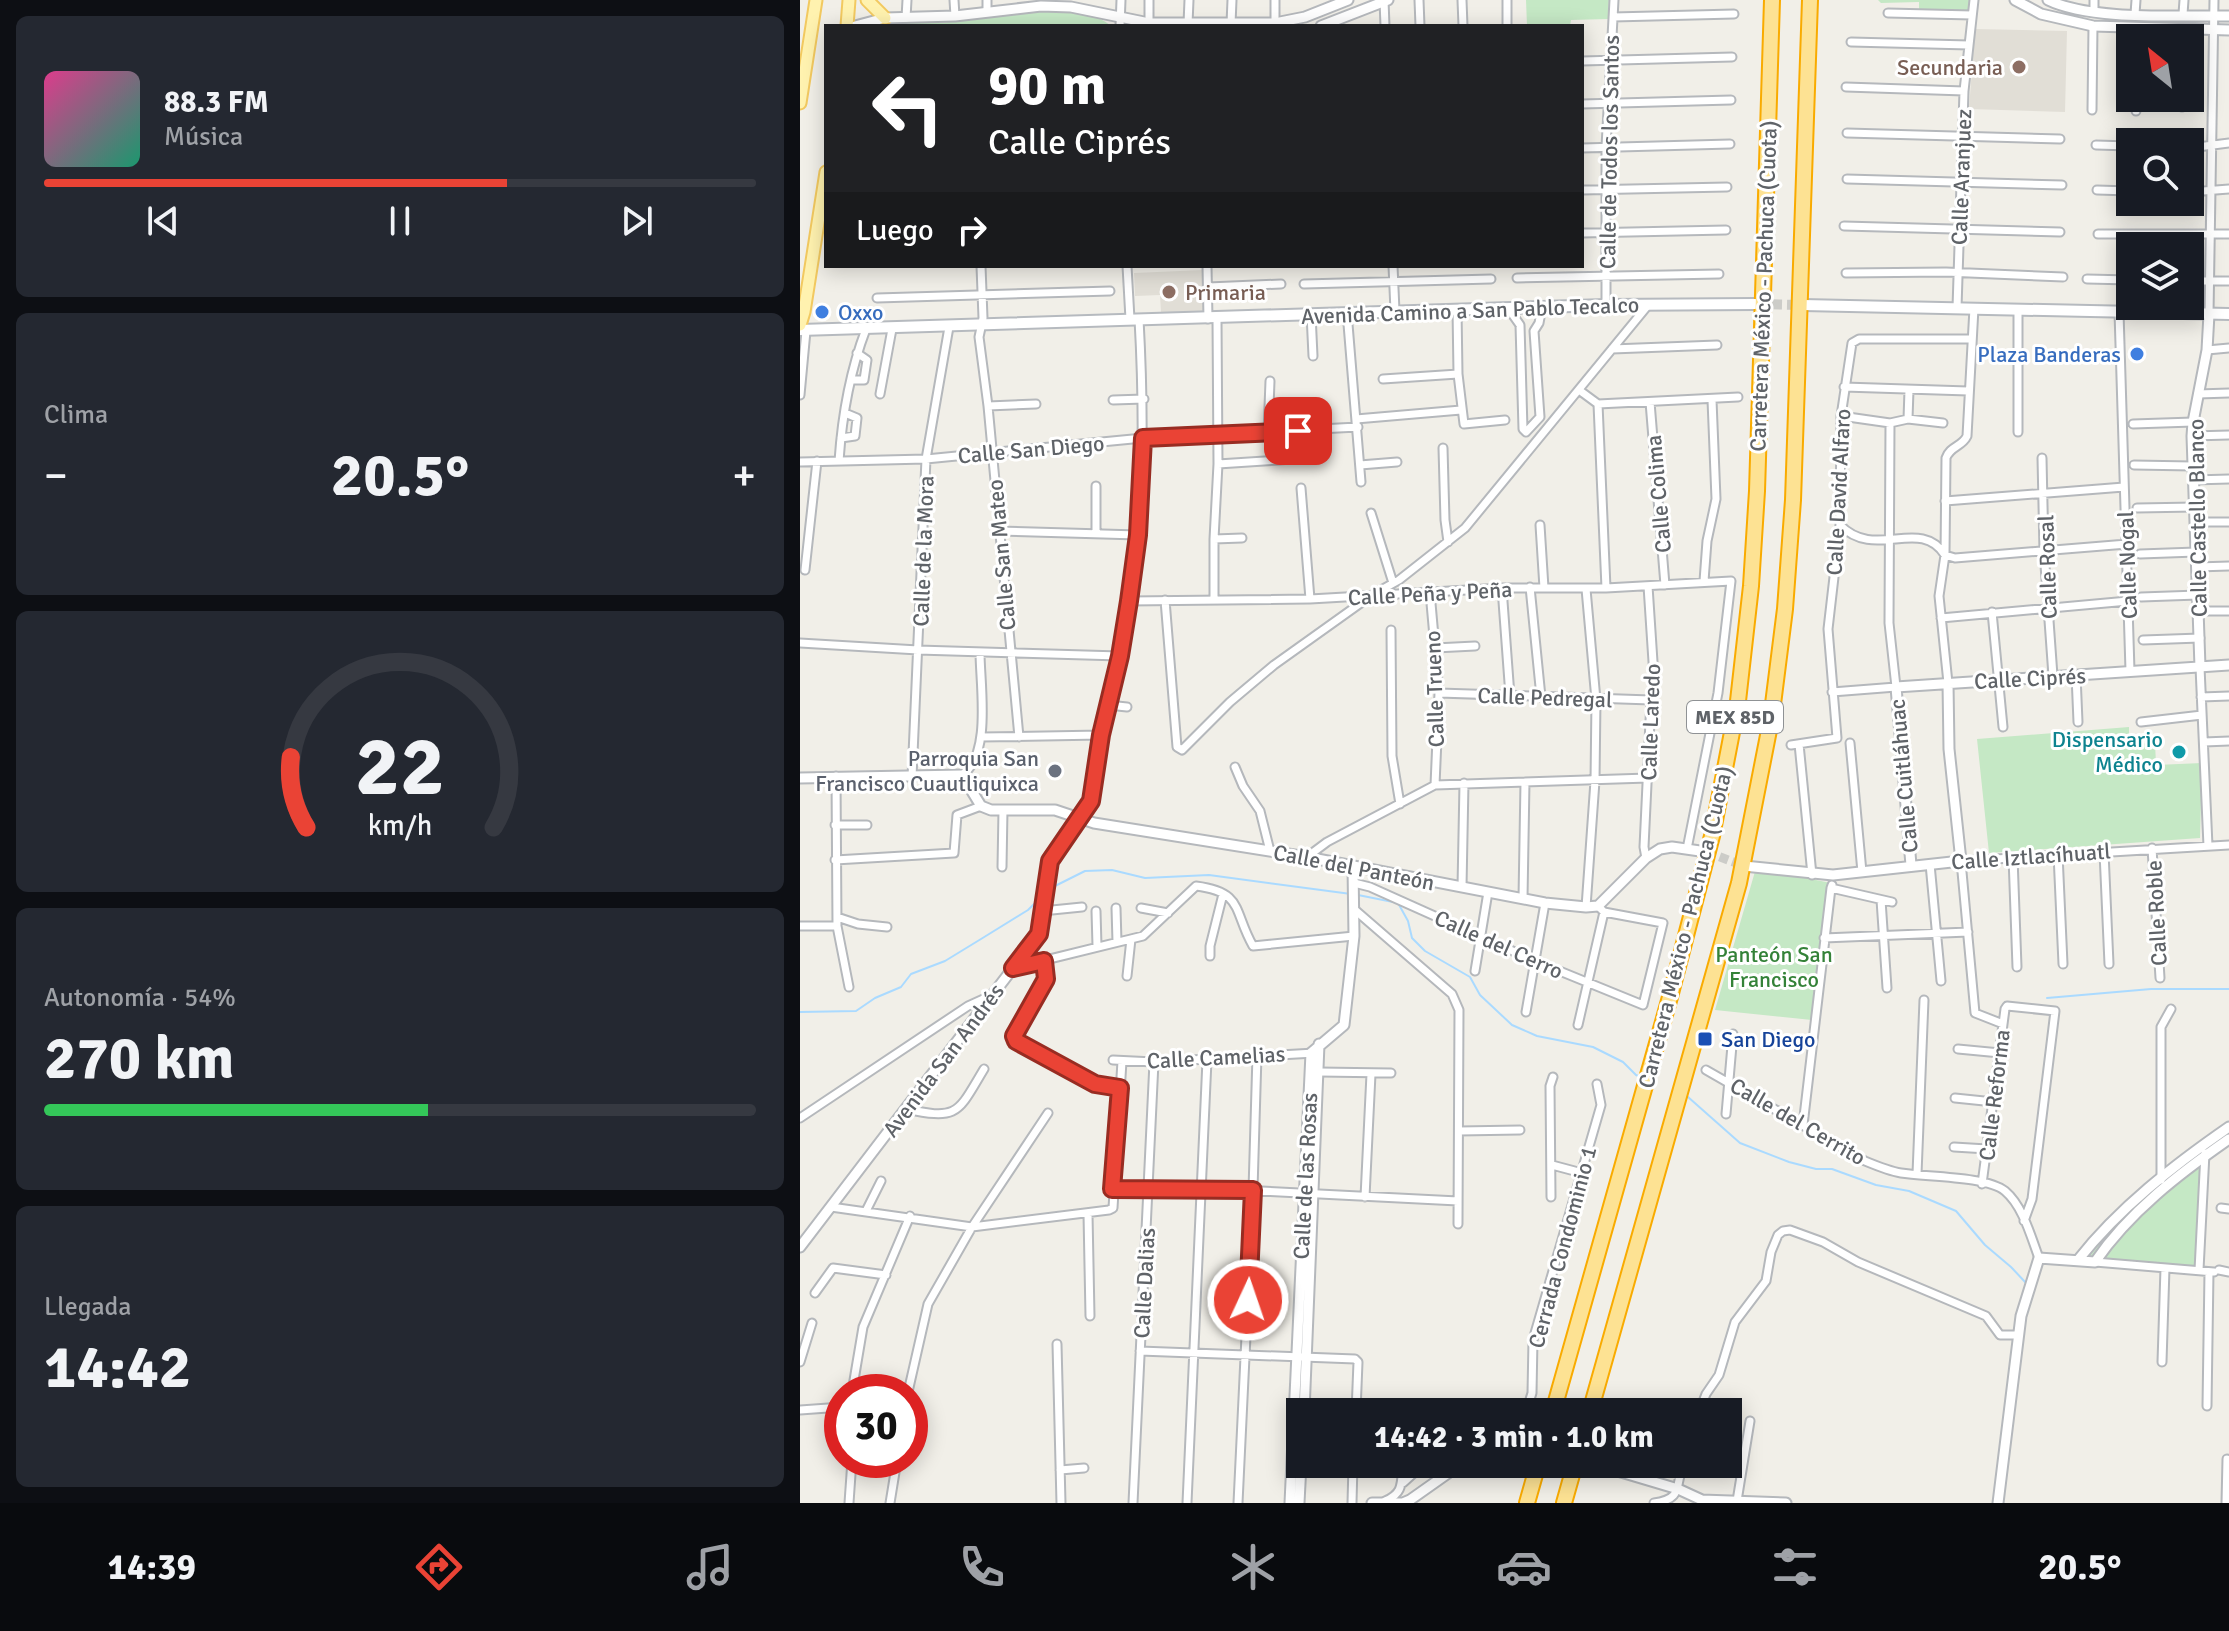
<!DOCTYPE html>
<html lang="es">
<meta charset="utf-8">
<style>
:root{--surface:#171b24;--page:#242831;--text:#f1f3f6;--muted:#9ea1a6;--line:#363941;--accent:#ea4335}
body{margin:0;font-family:Signika,sans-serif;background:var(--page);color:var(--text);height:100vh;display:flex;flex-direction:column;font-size:30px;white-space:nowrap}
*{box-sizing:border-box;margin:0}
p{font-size:26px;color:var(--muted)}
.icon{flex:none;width:44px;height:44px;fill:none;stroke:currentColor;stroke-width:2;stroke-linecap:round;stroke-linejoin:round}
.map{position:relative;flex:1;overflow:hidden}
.sheet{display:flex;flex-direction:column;gap:16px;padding:16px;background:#0d0f14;width:800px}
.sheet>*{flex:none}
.guide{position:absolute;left:24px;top:24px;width:760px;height:244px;border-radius:0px;box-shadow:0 4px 20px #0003;background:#202124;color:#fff;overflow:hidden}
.needle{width:52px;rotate:330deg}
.buttons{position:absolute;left:1316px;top:24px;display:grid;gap:16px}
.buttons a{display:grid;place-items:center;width:88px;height:88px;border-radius:0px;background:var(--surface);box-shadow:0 4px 20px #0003;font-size:40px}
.speed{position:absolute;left:24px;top:1374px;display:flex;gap:16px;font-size:40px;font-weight:700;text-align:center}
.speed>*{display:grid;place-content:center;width:104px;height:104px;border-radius:50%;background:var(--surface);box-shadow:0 4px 20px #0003;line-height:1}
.speed .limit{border:12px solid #d22;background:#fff;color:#111}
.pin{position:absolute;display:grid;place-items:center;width:68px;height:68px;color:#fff;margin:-34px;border-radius:16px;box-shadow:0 4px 12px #0006}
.me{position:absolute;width:88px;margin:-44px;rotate:3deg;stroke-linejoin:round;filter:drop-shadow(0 0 6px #0008)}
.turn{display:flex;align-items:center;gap:28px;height:168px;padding:0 32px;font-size:36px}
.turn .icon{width:104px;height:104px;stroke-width:2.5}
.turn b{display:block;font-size:56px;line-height:68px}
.then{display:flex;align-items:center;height:76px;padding:0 32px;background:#0003;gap:16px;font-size:30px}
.big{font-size:60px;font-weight:700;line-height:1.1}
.sheet .card{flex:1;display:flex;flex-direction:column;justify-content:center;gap:12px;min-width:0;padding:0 28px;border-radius:12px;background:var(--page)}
.sheet .dial{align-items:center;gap:0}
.dial svg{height:208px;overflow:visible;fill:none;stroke:var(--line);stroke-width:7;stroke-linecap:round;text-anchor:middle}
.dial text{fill:var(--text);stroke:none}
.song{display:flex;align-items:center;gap:24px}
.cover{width:96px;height:96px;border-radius:12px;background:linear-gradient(135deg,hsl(330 70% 55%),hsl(160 70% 35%))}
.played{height:8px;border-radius:4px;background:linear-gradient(90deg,var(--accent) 65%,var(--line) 65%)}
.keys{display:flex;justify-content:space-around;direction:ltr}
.heat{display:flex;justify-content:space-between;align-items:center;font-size:44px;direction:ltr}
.charge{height:12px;border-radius:6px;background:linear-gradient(90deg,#34c759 54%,var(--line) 0)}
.trip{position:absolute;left:486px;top:1398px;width:456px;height:80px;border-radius:0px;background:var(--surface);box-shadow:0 4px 20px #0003;font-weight:700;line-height:80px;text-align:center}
.menu{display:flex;height:128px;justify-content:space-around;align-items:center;background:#090b0e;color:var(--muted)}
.menu .icon{width:56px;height:56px}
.menu .on{color:var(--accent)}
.menu b{font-size:36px;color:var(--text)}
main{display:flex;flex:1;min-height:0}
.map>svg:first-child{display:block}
</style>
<main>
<section class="sheet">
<div class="card">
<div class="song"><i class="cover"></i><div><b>88.3 FM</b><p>Música</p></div></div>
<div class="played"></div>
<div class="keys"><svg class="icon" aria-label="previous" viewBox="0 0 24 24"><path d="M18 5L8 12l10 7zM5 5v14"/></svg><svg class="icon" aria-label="pause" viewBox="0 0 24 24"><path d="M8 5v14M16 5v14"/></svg><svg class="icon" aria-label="next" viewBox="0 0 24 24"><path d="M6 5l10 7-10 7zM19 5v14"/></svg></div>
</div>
<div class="card"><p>Clima</p>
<div class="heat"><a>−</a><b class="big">20.5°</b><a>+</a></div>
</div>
<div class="card dial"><svg viewBox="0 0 100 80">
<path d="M14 69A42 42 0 1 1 86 69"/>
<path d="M14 69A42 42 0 0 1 8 42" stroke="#ea4335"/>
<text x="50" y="56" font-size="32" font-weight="700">22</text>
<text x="50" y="72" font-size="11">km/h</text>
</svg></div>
<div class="card"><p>Autonomía · 54%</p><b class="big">270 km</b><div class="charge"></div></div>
<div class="card"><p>Llegada</p><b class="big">14:42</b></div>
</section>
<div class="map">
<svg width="1429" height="1503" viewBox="0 0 1429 1503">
<rect width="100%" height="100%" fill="#f1efe8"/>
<!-- education -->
<path fill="#e1ded6" d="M1175,29L1267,31L1265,112L1169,109Z
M403,270L405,312H361L360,295L335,296L334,273Z"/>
<!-- green -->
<path fill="#c5e8c5" d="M726,0H809L808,19L771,20L770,26H727Z
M1078,0H1169V16L1119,12V2L1081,3Z
M224,12C250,13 291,8 311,26H68L78,23H142Z
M1329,727V745L1355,742L1356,765L1402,763L1400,838L1189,853L1177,739Z
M956,868L1031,883L1012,1020L915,1010Z
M1406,1155L1398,1267L1272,1260L1303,1242Z"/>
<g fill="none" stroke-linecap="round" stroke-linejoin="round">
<!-- stream -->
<path stroke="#aadaff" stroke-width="2" d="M249,889L285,871L312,870L345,878L409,875L551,894
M558,895L598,903L608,921L612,938L625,951L670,977L680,995L712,1025L737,1036L793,1047L823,1062L836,1075L843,1078
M1247,998L1351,989H1429
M0,1012L56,1011L75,998L101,987L111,974L145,961L181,939L228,910L239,899
M888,1097L940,1143L989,1162L1016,1169H1032L1076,1185L1109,1191L1156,1211L1185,1245L1211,1267L1226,1283"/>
<!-- tertiary-tunnel -->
<path stroke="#ccccc8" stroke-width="9" stroke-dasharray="9 4.5" stroke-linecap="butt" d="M907,852L944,866"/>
<!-- secondary-tunnel -->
<path stroke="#ccccc8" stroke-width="10" stroke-dasharray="10 5" stroke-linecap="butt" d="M957,304L1003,305"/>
<defs>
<path id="minor" d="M154,0L155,16
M187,0V11
M584,0L585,26
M619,0L620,26
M662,0L663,26
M707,0V26
M1294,11V0
M1088,13L1172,15
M1335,14L1336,0
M1383,14L1384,0
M813,17L934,14
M106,18L107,0
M349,23V0
M475,23V0
M388,24L389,0
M431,24L432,0
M320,26L321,0
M1051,42L1169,45
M782,61L932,57
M1046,87L1164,91
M782,104L931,100
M1382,107V98
M1292,110L1293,26
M1336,111V98
M1047,133L1260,139
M1296,145L1330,146
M782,148L930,144
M1390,148L1429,143
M1047,179L1262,185
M782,190L927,187
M1297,190L1330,191
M1390,192L1429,189
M1044,226L1260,232
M782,233L926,230
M1298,234H1429
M181,266L183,318L179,337L188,406L219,737
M327,266L330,319
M407,266L408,319
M593,266L595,311
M1046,273L1146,272L1263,277
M717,278L919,274
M1287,279L1330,280
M1390,281H1429
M504,284L691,279
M408,287L481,284
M77,298L310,291
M806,305V147L814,0
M708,308L720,325L723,429L726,432L740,417L734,331L739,323L742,307
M1157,308L1164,91L1174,0
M657,309L658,374L664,424L705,420
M547,312L561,482
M1319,312L1330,671
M511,314L513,356
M1409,314L1414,0
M812,349L917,345
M1407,350L1429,348
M583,379L658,374
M52,380H64L67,360L57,353
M1044,387L1168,391
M779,390L798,404L938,397
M80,394L92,329
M1398,394L1429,393
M0,395L6,331
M313,400L344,399
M850,402L865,585
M798,404L806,588
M188,406L236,404
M1041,416L1090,423L1108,419L1143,423
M556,419L661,410
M1108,419L1109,390
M1333,424L1393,422
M1218,432V309
M468,433L470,381
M1392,436L1429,435
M41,438L55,436L57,418L45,413
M643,448L645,520L648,542
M1242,458L1244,551L1253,676
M39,461C42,417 50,371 66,329
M0,462L126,459L343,438L558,427
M418,464L509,458
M560,465L597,462
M1334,465L1392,466
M1393,480L1429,479
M501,488L510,599
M1145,501L1324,487
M1337,508L1395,507
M571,513L593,583
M1396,522H1429
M740,525L744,588
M1040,525C1075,561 1120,516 1145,555L1155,558L1327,544
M198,531L338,535
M296,533V486
M414,539L442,538
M1340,554L1396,552
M1397,567L1429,566
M5,570L17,461
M904,581L907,541L916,499L912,400
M730,587L741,697
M702,588L710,696
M630,592L639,693L635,785
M1341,597L1398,595
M365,600L377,747L382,750L430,702L474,665L572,595L599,580L665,528L849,304
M414,600V539L418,464L417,319
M329,601L510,599L702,588H806L931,581L918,693L887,849
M1399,611H1429
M1192,612L1203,727
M1141,618L1328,601
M591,630L592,756L600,804
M1343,640L1400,638
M0,643L118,650L320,656
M635,648L675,646
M1400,667L1408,846
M1276,675L1278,722
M1148,683L1139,596L1145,555L1146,458C1150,446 1162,447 1167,436L1174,308
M1032,692L1096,687L1089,623L1090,423
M639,693L851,700
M1401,697L1429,696
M308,705L327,707
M1341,722L1402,715
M181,737L301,735
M1404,742L1429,741
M1050,743L1062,872
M999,744L1012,875
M991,745L1037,738L1028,629L1040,525L1041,416L1052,343L1059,339H1172
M435,767L443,786L460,811L470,851
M162,775C192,755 180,685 180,652
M36,776L37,926L49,987
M112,777L126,459L149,327
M278,818C300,790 294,764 302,731C317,666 333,600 338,533C344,461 343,391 339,319
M35,825H67
M1352,848L1360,978
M1304,852L1309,964
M1258,854L1263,964
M507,857L527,842L635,785L848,778
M1213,857L1217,967
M846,858L844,847L851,700L855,692L848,586
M35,860L154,853L157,815L181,806
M1130,864L1141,981
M202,867L203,810
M554,883L570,887L735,961L843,1005L863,923L804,912L798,906
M1032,885L1031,888L1092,902
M662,887L664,783
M723,898L725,782
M1081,900L1087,988
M786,907L795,781L796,700L786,589
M316,908L317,942
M341,908L368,913
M555,910L652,994L659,1010L658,1224
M242,911L282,907
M296,911L297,946
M37,917L58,924L87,927
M0,926H37
M1024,938L1168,932
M410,956V946L423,894
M244,961L246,979L214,1039L295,1084L320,1088
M213,968L343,936L396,886C444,892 433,911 453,946L554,936
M675,971L688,892
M327,976L331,939
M726,1012L745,903
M1203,1024L1175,1013L1161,861L1429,845
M778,1025L804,912
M1158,1049L1200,1053
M313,1060L354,1062L515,1053
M906,1070L1065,1161C1077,1166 1089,1171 1101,1173C1126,1177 1187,1176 1205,1191C1223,1206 1231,1237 1239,1258
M519,1072L591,1073
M1155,1098L1194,1102
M105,1109C159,1120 157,1114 184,1069
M926,1114L933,1034
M0,1118L168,1006L190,996
M1003,1125L1031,888
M659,1131L720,1130
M1154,1147L1187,1149
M752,1165L782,1173
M1117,1174L1124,1000
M1361,1180V1027L1371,1009
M1182,1184L1205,1009L1207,1006L1255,1011L1232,1199L1224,1221
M312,1189L401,1188L658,1201
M565,1197L571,1074
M751,1197L750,1086L753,1077
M31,1207L172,1227L309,1210L313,1208L322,1061
M1421,1208L1429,1209
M66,1211L81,1181
M288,1214L290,1316
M1295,1262L1414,1272
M1399,1270L1405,1153
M1419,1270L1429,1272
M15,1293L33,1268L86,1275
M257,1344L261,1503
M340,1351L555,1359L558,1362L556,1412
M0,1362L12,1323
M1362,1362L1365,1268
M52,1392L63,1327L110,1216
M108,1392L128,1304L172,1227L248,1113
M1407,1406L1409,1272
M0,1410L42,1407
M726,1412L732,1393L733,1340L801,1105L797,1084
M899,1412L906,1394L919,1375L935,1322L966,1281L971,1252L978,1235L983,1231L990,1230L1023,1242L1058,1262L1186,1316L1200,1335H1217
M851,1464L879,1474
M260,1470L284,1468
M603,1483L624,1464
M585,1501C604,1493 601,1483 603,1464
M937,1501L950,1421
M49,1503L52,1460
M90,1503L97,1460
M333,1503L354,1062
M387,1503L407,1060
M438,1503L453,1190L457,1055
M552,1503L553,1464
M854,1503C883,1499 875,1487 883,1464
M1426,1503L1427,1459"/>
<path id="tertiary" d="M1215,0L1241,14L1293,26L1429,30
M1248,0C1291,21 1380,15 1429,16
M55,26L85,18L155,16L241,6L271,7L349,23H475L505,17L548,0
M521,26L588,0
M1400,667L1392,436L1393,422L1407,350L1409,314
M0,778L162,775L181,806L191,810H255L294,823L507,857L745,903L786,907L798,906L846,858L860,849L872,847L907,852
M1111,865L1096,687L1429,665
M944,866L1033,875L1161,861L1149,749L1148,683
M0,1247L239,934L247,869L278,818
M1278,1260C1319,1208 1374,1165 1429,1127
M504,1412L519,1044
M794,1464L878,1489L902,1500L986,1503
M490,1503L511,1053L544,1025L554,936L553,867
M499,1503L501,1464
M572,1503H603L610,1500L661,1464
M1198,1503L1221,1316L1239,1258L1295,1262C1329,1212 1380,1173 1429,1139"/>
<path id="secondary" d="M1003,305L1429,314
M0,330L806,305L955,304"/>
<path id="primary" d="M67,0L85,18
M47,26L49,0
M0,103L16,0
M0,325L4,312L26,172"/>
<path id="motorway" d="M753,1412L870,997L912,836L938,701L951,586L957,491L972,0
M790,1412L939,883L971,720L985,609L993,500L1010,0
M727,1503L738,1464
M764,1503L775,1464"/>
</defs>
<!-- minor casing -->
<use href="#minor" stroke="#b5b8bc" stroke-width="11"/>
<!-- tertiary casing -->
<use href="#tertiary" stroke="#b5b8bc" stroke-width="13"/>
<!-- secondary casing -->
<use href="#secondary" stroke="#b6babf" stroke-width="14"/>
<!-- primary casing -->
<use href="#primary" stroke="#f2c960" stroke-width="15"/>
<!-- motorway casing -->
<use href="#motorway" stroke="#f9ab00" stroke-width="18"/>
<!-- minor -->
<use href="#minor" stroke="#fff" stroke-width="7"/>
<!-- tertiary -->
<use href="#tertiary" stroke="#fff" stroke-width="9"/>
<!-- secondary -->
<use href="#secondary" stroke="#fff" stroke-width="10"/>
<!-- primary -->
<use href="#primary" stroke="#fff2af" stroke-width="11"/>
<!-- motorway -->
<use href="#motorway" stroke="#fde293" stroke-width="14"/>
</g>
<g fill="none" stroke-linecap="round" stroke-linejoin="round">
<defs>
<path id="route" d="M448,1300L453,1190L312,1189L320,1088L295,1084L216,1041L214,1036L246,979L244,961L213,968L239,934L250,861L291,801L301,735L320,656L329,601L338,535L343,438L498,431"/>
</defs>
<!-- route casing -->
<use href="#route" stroke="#982c22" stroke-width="20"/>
<!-- route -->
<use href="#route" stroke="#ea4335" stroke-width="14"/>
</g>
<!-- markers -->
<g fill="#8d6e63" stroke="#fff" stroke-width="3">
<circle cx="1219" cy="67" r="8"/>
<circle cx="369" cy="292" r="8"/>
</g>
<g fill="#3f7fe0" stroke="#fff" stroke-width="3">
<circle cx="22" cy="312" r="8"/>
<circle cx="1337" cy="354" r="8"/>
</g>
<circle fill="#0f9aa8" stroke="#fff" stroke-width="3" cx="1379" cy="752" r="8"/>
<circle fill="#6b7280" stroke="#fff" stroke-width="3" cx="255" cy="771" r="8"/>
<rect fill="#1a4fb4" stroke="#fff" stroke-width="3" x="897" y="1031" width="16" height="16" rx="4"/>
<g text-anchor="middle" stroke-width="6" stroke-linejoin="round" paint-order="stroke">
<!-- shield labels -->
<rect fill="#fff" stroke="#8f9295" stroke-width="2" x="887" y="701" width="96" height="32" rx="6"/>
<g font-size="20" font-weight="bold" fill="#5f6368">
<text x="935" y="724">MEX 85D</text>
</g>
<!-- education labels -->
<g font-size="22" fill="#785e54" stroke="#fff" text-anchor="end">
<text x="1203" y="75">Secundaria</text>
<text x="385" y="300" text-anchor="start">Primaria</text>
</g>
<!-- street labels -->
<g font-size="22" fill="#5f6368" stroke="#fff">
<text transform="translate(809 152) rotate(-89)" y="8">Calle de Todos los Santos</text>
<text transform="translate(1161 177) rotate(-88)" y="8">Calle Aranjuez</text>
<text transform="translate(963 286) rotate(-88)" y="8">Carretera México - Pachuca (Cuota)</text>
<text transform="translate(670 310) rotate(-2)" y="8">Avenida Camino a San Pablo Tecalco</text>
<text transform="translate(231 449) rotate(-5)" y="8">Calle San Diego</text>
<text transform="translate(1038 492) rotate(-87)" y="8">Calle David Alfaro</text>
<text transform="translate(858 494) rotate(-95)" y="8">Calle Colima</text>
<text transform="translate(1397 518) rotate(-91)" y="8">Calle Castello Blanco</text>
<text transform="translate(123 551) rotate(-88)" y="8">Calle de la Mora</text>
<text transform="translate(201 555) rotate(-95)" y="8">Calle San Mateo</text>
<text transform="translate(1327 565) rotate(-92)" y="8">Calle Nogal</text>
<text transform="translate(1247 567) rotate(-92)" y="8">Calle Rosal</text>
<text transform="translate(630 593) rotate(-3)" y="8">Calle Peña y Peña</text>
<text transform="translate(1230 678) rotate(-3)" y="8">Calle Ciprés</text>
<text transform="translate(634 689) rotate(-92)" y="8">Calle Trueno</text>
<text transform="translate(745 697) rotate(2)" y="8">Calle Pedregal</text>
<text transform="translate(850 722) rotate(-88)" y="8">Calle Laredo</text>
<text transform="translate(1103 776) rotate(-95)" y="8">Calle Cuitláhuac</text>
<text transform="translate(1231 856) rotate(-4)" y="8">Calle Iztlacíhuatl</text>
<text transform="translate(554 867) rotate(11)" y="8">Calle del Panteón</text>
<text transform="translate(1356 913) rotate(-93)" y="8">Calle Roble</text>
<text transform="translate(885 927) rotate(-76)" y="8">Carretera México - Pachuca (Cuota)</text>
<text transform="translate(699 944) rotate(24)" y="8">Calle del Cerro</text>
<text transform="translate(416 1057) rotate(-3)" y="8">Calle Camelias</text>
<text transform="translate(143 1060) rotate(-53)" y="8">Avenida San Andrés</text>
<text transform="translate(1194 1095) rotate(-83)" y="8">Calle Reforma</text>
<text transform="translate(998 1121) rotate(30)" y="8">Calle del Cerrito</text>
<text transform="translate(505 1176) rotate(-87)" y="8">Calle de las Rosas</text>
<text transform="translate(762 1247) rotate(-75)" y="8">Cerrada Condominio 1</text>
<text transform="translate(344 1283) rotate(-87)" y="8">Calle Dalias</text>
</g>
<!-- shop labels -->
<g font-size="22" fill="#366cbe" stroke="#fff" text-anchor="start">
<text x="38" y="320">Oxxo</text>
<text x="1321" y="362" text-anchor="end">Plaza Banderas</text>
</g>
<!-- culture labels -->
<g font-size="22" fill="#0d838f" stroke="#fff" text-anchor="end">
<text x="1363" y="747">Dispensario<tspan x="1363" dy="25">Médico</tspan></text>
</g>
<!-- worship labels -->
<g font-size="22" fill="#5b616d" stroke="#fff" text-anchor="end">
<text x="239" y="766">Parroquia San<tspan x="239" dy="25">Francisco Cuautliquixca</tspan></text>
</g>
<!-- park labels -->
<g font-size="22" fill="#348238" stroke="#fff">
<text x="974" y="962">Panteón San<tspan x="974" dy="25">Francisco</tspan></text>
</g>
<!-- transit labels -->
<g font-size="22" fill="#164399" stroke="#fff" text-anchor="start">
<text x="921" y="1047">San Diego</text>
</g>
</g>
</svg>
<div class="buttons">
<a><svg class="needle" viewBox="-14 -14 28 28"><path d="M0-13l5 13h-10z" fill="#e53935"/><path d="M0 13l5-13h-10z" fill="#9ea1a6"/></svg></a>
<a><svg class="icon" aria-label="search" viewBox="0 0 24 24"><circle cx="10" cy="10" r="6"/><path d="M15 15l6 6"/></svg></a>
<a><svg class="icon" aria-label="layers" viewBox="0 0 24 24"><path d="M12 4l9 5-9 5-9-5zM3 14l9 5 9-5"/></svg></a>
</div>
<div class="speed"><div class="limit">30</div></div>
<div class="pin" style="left:498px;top:431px;background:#d93025"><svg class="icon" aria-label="arrive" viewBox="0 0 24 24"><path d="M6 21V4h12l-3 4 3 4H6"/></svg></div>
<svg class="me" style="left:448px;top:1300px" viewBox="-20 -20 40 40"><circle r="17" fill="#ea4335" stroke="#fff" stroke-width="3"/><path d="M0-11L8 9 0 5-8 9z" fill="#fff"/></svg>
<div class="trip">14:42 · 3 min · 1.0 km</div>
<div class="guide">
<div class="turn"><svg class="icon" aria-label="left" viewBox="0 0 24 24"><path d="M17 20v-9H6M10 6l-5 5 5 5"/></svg><div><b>90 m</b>Calle Ciprés</div></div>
<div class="then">Luego<svg class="icon" aria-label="right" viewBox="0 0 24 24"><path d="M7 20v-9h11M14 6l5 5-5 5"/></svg></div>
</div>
</div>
</main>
<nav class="menu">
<b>14:39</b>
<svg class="icon on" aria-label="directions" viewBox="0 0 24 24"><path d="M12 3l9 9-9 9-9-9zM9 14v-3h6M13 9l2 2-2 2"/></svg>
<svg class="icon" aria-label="music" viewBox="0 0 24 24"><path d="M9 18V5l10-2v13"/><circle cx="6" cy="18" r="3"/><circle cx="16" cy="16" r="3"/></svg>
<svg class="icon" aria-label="phone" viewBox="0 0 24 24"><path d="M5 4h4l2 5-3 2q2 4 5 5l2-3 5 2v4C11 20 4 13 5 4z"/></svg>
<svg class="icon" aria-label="climate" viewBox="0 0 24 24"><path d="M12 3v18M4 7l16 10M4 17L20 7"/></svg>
<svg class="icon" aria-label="car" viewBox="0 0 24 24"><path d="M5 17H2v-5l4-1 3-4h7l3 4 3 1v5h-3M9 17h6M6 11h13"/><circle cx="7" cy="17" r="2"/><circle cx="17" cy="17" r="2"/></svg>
<svg class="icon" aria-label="filters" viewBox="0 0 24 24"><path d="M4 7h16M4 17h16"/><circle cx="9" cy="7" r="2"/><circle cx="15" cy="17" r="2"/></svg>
<b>20.5°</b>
</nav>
